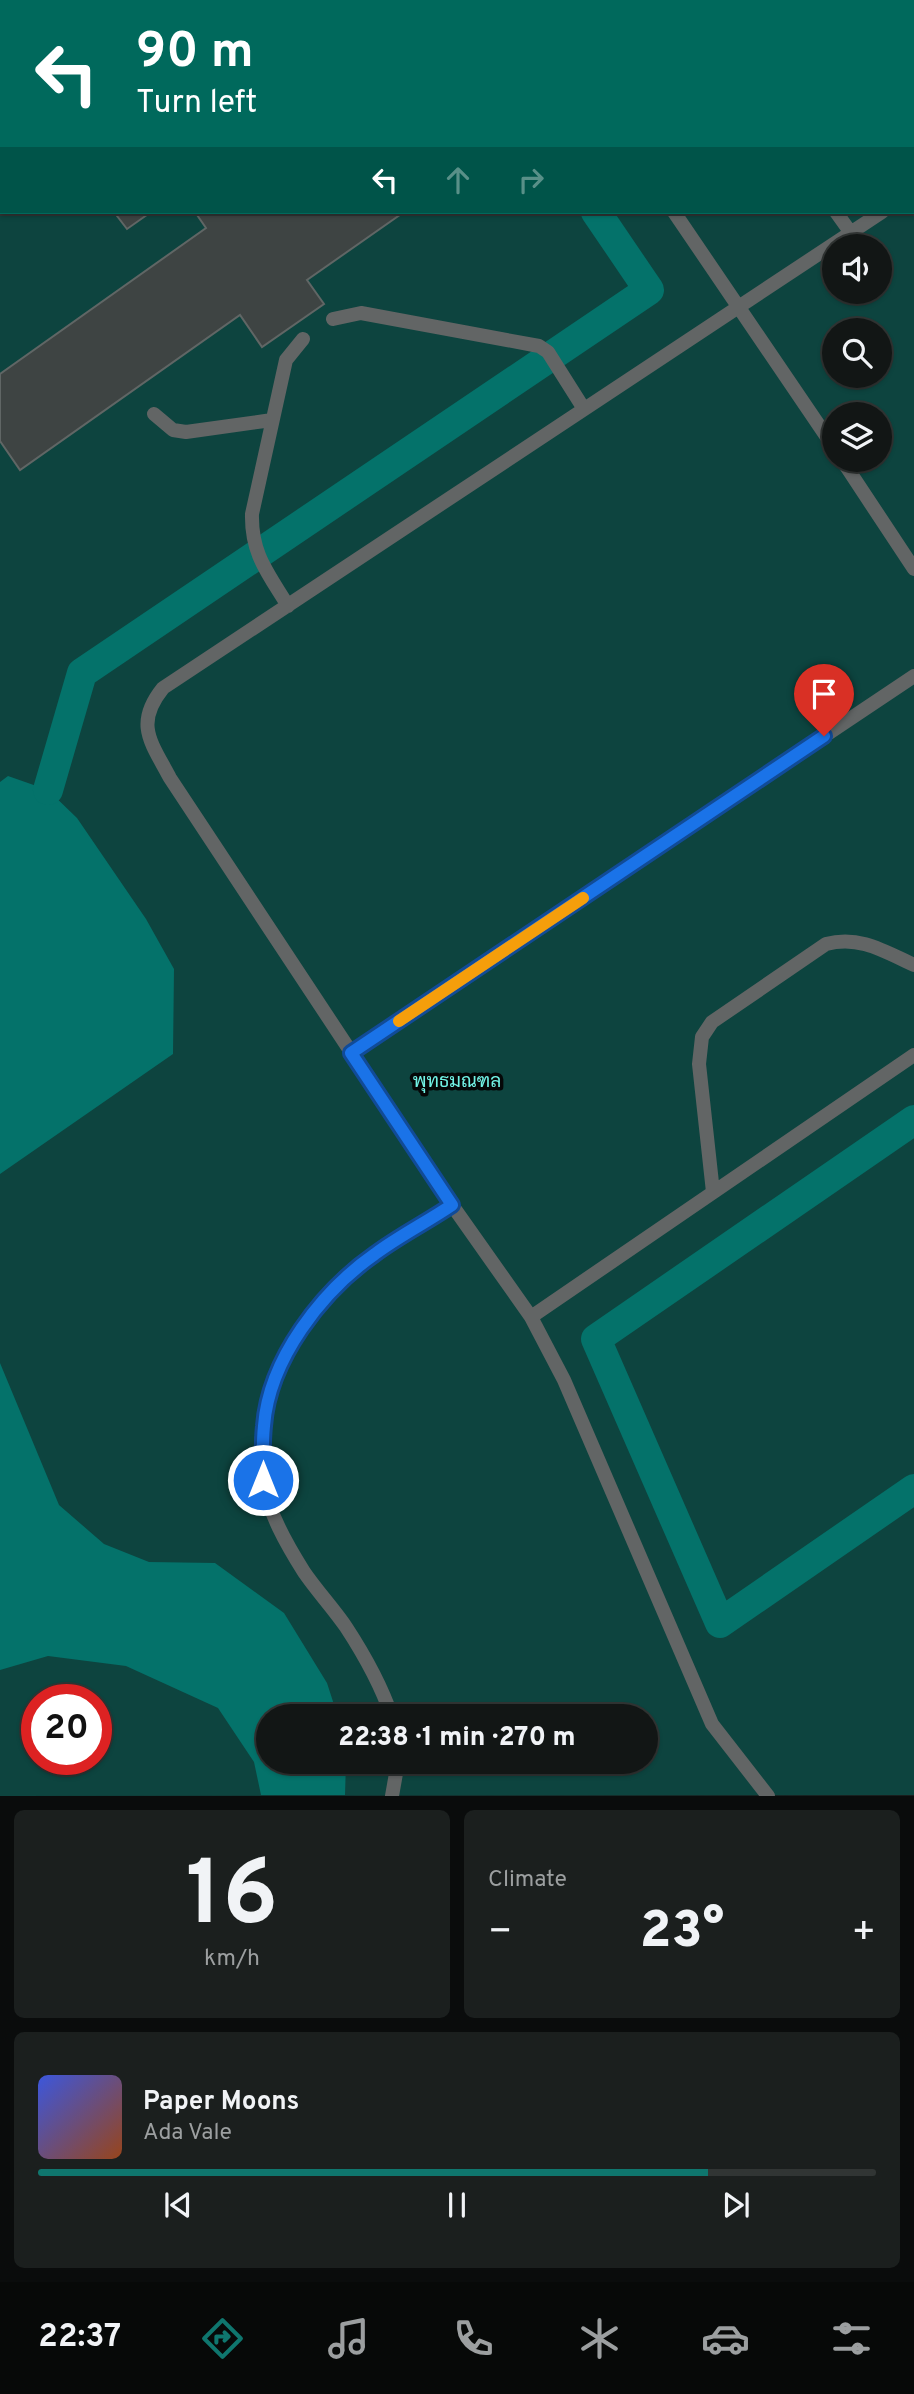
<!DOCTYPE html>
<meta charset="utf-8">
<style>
:root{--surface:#121615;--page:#1b1f1e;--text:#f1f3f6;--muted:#9c9fa0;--line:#313534;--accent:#0f766e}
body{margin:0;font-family:Overpass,Sarabun,sans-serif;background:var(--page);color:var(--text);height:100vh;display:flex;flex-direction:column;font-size:26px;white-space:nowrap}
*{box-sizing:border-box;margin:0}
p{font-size:23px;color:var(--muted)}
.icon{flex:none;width:38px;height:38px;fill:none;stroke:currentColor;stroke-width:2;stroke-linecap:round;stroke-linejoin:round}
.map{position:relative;height:1796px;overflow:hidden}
.details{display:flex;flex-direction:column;gap:14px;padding:14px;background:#0a0c0c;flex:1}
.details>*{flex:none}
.hud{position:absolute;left:0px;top:0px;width:915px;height:214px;box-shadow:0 2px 5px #0004,0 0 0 2px var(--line);background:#00695c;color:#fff;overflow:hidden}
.controls{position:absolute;left:822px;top:234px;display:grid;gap:14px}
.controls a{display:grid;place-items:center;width:70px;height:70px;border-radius:50%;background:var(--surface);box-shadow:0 2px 5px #0004,0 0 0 2px var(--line);font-size:35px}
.speed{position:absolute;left:21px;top:1684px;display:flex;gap:14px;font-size:35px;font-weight:700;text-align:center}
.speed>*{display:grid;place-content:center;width:91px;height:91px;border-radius:50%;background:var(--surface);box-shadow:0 2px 5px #0004,0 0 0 2px var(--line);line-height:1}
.speed .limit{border:10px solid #d22;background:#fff;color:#111}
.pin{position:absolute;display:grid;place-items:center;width:60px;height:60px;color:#fff;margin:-72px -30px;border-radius:50% 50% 50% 0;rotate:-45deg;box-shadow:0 0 7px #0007}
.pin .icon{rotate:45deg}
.me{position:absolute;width:77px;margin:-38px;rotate:0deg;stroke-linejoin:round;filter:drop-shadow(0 0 5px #0008)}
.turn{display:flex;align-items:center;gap:24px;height:147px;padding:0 21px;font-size:32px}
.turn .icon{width:91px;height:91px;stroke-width:2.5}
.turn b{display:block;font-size:49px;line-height:60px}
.lanes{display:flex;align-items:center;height:66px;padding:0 21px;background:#0003;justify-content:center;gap:35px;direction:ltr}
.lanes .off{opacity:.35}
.big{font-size:52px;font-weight:800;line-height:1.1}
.details .card{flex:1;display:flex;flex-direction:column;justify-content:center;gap:10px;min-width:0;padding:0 24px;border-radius:10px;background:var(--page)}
.details .dial{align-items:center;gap:0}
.dial b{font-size:91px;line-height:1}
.song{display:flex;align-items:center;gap:21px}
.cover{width:84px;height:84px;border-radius:10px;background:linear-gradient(135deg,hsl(230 70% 55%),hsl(20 70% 35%))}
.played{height:7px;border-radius:4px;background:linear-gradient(90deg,var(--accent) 80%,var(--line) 80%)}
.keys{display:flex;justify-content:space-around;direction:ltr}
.heat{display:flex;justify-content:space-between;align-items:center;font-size:38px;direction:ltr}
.details .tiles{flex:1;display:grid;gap:14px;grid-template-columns:1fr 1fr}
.card:last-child{grid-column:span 2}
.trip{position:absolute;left:256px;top:1704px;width:402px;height:70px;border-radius:35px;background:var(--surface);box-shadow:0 2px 5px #0004,0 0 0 2px var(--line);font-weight:800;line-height:70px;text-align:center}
.menu{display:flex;height:112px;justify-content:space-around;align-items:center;background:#070908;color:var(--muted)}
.menu .icon{width:49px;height:49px}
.menu .active{color:var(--accent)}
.menu b{font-size:32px;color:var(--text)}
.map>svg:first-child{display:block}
</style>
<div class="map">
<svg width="914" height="1796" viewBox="0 0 914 1796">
<rect width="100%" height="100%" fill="#181d1c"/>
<!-- green -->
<path fill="#0d443f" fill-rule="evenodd" d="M0,0H914V1795L0,1796ZM2,2H914V212H2ZM835,247H880V292H835ZM835,331H880V376H835ZM835,415H880V460H835ZM37,1699H96V1759H37ZM268,1717H646V1762H268Z"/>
<!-- water -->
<path fill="#04726a" d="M8,776L48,790L77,818L146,919L174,969L173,1054L0,1174V782Z
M0,1363L59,1505L104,1544L149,1562L215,1563L284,1613L327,1683L338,1717H268V1762H346L345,1795H261L254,1762L218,1708L126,1666L48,1656L0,1670Z"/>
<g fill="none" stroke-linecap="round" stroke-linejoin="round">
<!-- canal -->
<path stroke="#04726a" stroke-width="30" d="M452,0L453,2
M48,790L82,673L649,290L596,212
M914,1120L596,1339L720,1623L914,1489"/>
</g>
<!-- building -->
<path fill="#3e4443" stroke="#606665" stroke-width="2" d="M117,0H163L164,2H115Z
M738,0H805L803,2Z
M114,212H151L127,229Z
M195,212H404L307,280L324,304L262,347L240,315L20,470L0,441V374L206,228Z"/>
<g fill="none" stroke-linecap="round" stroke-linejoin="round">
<!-- service -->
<path stroke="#626565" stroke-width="14" d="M530,0L531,2
M646,2L647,1
M912,2L914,1
M674,212L835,449
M836,212L851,233
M333,319L361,313L539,346L548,352L584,409
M154,414L173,430L186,432L272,420
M842,460L914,569
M288,606C268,573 251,554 252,514L286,360L303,339
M351,1053L914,676
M713,1192L699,1064L702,1037L712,1022L826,944C859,935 884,951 914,965
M531,1317L914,1055
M392,1717C381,1685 365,1656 346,1627C333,1608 317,1591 304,1572C287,1545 268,1512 263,1480C252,1407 290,1328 342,1279C374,1249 416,1229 452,1205
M392,1796L398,1762
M768,1796L712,1724L564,1380L531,1317L452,1205L170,778C151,742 134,724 163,688L882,212"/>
</g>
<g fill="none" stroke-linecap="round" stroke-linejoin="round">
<defs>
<path id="route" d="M263,1480C263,1462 262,1444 264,1426C269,1359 322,1291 375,1254C399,1236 427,1222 452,1205L351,1053L824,736"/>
</defs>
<!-- route casing -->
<use href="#route" stroke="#114b97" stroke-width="18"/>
<!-- route -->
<use href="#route" stroke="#1a73e8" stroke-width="12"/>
<!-- slow -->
<path stroke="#f59e0b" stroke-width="12" d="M399,1021L583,898"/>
</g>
<g text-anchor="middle" stroke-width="7" stroke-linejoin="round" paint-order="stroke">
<!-- park labels -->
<g font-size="19" fill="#71f2e5" stroke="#050707">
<text x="457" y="1087">พุทธมณฑล</text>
</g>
</g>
</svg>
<div class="controls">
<a><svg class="icon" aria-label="sound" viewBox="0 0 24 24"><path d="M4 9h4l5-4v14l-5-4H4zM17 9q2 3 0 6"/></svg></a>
<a><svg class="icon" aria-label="search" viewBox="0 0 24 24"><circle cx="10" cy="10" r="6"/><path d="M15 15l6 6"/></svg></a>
<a><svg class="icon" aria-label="layers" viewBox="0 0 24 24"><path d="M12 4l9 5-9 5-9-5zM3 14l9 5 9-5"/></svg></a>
</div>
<div class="speed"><div class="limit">20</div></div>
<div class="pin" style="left:824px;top:736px;background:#d93025"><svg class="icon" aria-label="arrive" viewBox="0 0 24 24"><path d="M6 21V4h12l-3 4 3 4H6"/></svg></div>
<svg class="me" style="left:263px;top:1480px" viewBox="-20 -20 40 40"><circle r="17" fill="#1a73e8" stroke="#fff" stroke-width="3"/><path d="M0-11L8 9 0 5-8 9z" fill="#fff"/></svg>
<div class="trip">22:38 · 1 min · 270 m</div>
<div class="hud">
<div class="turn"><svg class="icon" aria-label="left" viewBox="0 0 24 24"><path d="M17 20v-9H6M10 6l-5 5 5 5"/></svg><div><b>90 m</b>Turn left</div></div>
<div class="lanes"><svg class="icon" aria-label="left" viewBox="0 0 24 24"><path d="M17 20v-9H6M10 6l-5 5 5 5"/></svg><svg class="icon off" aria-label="ahead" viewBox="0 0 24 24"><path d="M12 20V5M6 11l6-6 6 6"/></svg><svg class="icon off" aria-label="right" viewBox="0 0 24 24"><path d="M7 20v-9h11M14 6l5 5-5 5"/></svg></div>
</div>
</div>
<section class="details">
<div class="tiles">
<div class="card dial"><b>16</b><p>km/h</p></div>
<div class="card"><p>Climate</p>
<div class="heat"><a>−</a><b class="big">23°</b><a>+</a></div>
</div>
<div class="card">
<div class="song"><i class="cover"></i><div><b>Paper Moons</b><p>Ada Vale</p></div></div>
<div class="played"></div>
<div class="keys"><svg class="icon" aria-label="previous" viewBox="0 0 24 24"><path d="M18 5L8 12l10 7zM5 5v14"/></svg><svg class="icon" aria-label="pause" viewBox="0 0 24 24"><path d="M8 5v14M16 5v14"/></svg><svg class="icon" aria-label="next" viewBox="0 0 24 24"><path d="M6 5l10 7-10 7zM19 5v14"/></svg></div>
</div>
</div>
</section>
<nav class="menu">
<b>22:37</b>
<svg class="icon active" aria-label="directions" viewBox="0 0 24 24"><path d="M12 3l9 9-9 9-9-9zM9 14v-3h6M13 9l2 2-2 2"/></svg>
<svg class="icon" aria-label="music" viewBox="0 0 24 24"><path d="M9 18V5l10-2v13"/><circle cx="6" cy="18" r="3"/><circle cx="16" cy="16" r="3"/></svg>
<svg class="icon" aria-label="phone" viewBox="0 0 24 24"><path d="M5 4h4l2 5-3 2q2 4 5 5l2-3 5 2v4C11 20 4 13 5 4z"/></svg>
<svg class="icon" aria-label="climate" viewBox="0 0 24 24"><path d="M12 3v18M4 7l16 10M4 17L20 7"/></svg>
<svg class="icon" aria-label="car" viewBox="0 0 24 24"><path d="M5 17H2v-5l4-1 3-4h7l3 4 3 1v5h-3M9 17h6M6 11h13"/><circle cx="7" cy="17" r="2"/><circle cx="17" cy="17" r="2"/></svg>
<svg class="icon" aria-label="filters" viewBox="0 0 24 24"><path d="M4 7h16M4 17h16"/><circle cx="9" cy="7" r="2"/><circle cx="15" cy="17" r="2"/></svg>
</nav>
